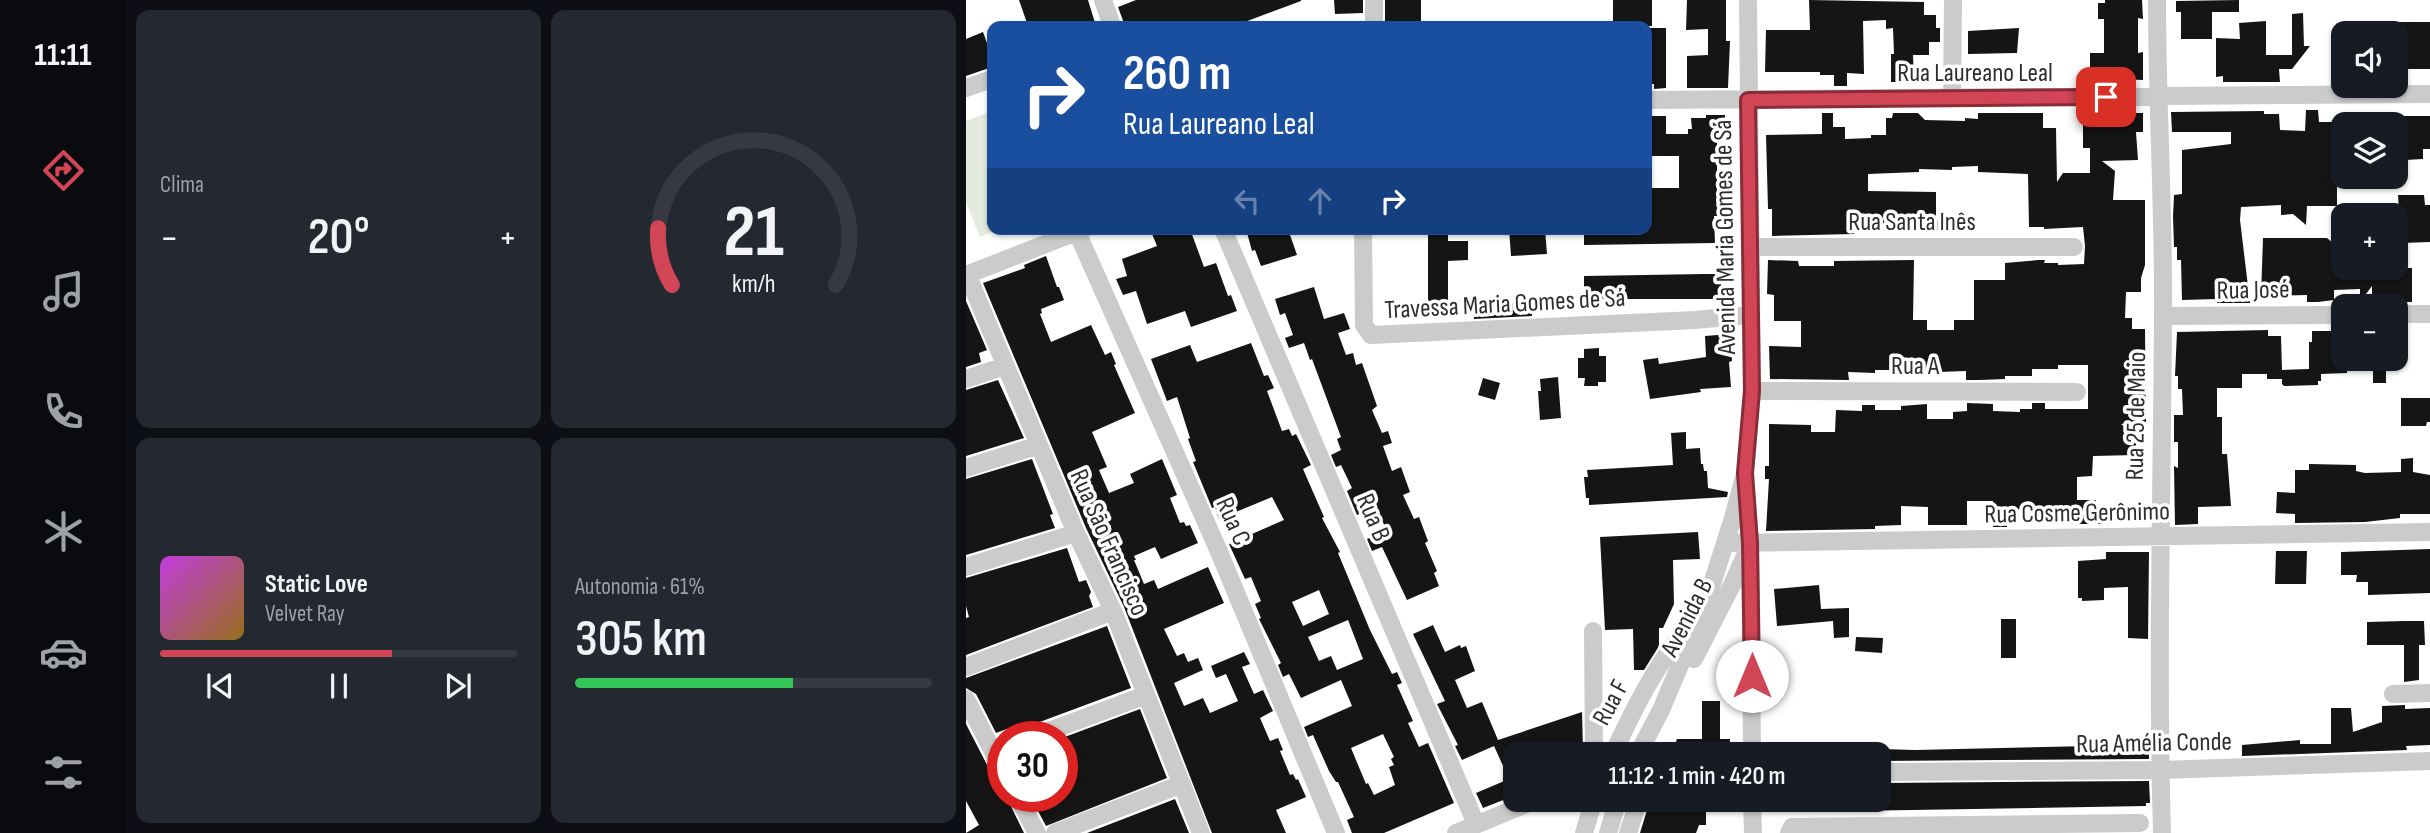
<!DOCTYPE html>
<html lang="pt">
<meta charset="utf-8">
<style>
:root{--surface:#171b24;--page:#242831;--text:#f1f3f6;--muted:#9ea1a6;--line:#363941;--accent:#d14556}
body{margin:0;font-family:"Sofia Sans Condensed",sans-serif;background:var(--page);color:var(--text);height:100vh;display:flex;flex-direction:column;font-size:26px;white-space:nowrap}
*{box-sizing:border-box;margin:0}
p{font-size:23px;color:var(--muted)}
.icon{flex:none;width:38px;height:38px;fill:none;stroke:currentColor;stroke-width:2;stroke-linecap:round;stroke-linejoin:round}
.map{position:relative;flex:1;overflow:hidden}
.drawer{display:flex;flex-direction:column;gap:10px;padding:10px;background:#0d0f14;width:840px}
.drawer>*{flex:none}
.guide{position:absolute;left:21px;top:21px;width:665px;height:214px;border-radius:14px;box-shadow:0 2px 5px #0004;background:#1a4fa0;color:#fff;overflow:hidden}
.tools{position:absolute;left:1365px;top:21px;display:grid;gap:14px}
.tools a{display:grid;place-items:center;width:77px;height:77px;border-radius:14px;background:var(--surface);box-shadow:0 2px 5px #0004;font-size:35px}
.speed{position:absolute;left:21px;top:721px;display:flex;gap:14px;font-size:35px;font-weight:700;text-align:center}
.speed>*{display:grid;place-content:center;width:91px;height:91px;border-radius:50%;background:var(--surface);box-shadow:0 2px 5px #0004;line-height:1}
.speed .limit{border:10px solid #d22;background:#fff;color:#111}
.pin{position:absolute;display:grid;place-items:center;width:60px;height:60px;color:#fff;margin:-30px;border-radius:14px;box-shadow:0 4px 10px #0006}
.me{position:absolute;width:77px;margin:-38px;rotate:0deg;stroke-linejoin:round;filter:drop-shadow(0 0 5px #0008)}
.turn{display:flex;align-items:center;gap:24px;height:147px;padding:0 21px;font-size:32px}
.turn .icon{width:91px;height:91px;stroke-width:2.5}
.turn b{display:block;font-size:49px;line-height:60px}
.lanes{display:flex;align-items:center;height:66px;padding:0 21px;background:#0003;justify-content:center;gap:35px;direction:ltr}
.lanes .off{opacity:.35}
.big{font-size:52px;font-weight:600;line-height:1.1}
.drawer .widget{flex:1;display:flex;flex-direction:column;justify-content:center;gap:10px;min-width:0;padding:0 24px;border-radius:14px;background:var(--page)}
.drawer .dial{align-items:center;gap:0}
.dial svg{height:182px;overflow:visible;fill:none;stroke:var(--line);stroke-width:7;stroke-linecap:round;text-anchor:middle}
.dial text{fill:var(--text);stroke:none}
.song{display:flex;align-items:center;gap:21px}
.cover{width:84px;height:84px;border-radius:10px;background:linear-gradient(135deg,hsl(290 70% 55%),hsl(40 70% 35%))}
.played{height:7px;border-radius:4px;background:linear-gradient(90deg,var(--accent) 65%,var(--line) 65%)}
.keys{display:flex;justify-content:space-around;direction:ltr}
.heat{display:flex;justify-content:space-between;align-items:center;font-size:38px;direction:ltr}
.charge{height:10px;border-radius:5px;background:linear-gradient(90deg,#34c759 61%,var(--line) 0)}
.drawer .tiles{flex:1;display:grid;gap:10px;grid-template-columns:repeat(2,1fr)}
.trip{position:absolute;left:537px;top:742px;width:388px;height:70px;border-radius:14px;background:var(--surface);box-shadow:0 2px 5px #0004;font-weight:600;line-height:70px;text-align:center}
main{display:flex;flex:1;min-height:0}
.tab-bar{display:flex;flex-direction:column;width:126px;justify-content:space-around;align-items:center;background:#090b0e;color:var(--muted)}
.tab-bar .icon{width:49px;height:49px}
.tab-bar .selected{color:var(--accent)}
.tab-bar b{font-size:32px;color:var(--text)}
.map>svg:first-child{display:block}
</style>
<main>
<nav class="tab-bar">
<b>11:11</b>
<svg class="icon selected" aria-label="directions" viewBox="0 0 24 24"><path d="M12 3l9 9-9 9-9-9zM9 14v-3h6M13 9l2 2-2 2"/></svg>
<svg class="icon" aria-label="music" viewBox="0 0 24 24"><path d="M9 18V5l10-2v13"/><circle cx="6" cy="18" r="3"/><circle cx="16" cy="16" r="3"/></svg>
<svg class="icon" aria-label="phone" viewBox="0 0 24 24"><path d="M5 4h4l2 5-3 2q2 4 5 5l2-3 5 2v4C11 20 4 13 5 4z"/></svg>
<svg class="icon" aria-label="climate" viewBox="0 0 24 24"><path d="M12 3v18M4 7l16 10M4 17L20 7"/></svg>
<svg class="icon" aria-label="car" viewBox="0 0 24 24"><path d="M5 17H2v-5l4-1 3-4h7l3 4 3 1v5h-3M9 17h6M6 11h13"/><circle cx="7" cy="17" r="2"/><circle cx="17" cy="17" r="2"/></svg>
<svg class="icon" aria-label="filters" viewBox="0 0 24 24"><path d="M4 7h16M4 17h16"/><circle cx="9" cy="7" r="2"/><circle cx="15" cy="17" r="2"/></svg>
</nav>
<section class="drawer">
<div class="tiles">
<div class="widget"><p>Clima</p>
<div class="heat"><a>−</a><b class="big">20°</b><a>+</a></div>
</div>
<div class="widget dial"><svg viewBox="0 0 100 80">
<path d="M14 69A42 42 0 1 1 86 69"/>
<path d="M14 69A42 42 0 0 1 8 44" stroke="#d14556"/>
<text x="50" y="56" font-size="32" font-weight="700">21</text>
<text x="50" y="72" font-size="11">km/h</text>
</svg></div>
<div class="widget">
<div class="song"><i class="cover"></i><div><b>Static Love</b><p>Velvet Ray</p></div></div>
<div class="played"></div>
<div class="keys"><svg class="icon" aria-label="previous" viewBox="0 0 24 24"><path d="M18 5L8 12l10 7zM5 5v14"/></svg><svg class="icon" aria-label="pause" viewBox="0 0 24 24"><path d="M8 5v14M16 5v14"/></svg><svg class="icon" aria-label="next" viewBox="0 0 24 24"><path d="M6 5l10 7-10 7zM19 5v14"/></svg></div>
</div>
<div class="widget"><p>Autonomia · 61%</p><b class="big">305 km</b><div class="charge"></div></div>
</div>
</section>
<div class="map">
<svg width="1464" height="833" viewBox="0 0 1464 833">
<rect width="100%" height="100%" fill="#fff"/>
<!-- green -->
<path fill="#e5eade" d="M26,111V229H32L14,237L0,203V121Z"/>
<!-- building -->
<path fill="#151515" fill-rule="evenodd" d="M53,0H122L130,26H62Z
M170,0H335V1L268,26H159L152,7Z
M368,0H397V13L369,14Z
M419,0H455V26H419Z
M647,0H686V26H647Z
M721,0H760V41H764L762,88H721V56L742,55V29L720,30Z
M843,0L958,2V15H970V28H974V42H963V55H947L948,82H925V54H928L927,28L920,29V20L897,21L898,74L881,73V86H868V75H854V72H799L800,30H844Z
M1139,0H1176L1177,19L1172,18V53L1177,52V80L1124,78V53H1138V19H1132V3H1139Z
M1273,0V12H1246V39H1215V12H1210V1Z
M1337,13L1338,46H1344L1326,69H1313L1314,82H1257V76L1250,77V38L1274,39L1273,23L1300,21V55H1326V14Z
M1432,22H1464V69H1430V25Z
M681,28H700V88L688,89V84H681Z
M1053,28L1051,53L1002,54V31Z
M17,32L26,57V67L0,76V39Z
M1340,110H1352L1353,122H1371V206H1341L1340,225L1327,214L1315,215V205L1275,207L1274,220L1284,303H1251V299L1216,300L1215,260H1211V247H1208L1207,216L1208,195L1216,194V150L1265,144V132H1206L1205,112L1298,111V114H1313L1314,130L1339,131Z
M856,113H867V127H879V139L905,138V135H920V118H926L927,113H952L959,120L999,121V118L1012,119V113H1077V128H1090L1091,182L1097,173H1124V148H1117V124H1120V113H1177V132H1170L1172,160L1136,161L1149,171L1147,200H1179V265L1175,278V292H1160L1159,318H1166V329H1179L1180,422L1155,424L1170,436V455L1127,456L1126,476L1111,477V500H1130V512H1135V524H1093V518H1077L1066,509L1041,510V527H1027V501H1001V525H962V507L935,506V525L909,526V529L800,531L803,479H799V466H803V424L845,425V432H869L870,410L896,411V405H909V410H935V406L961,404V419H987V412L1001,411V403L1027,404V411L1054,412V409H1066V403H1079V409H1122V365H1092V369H1066V376H1039V379L1013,380H1000V371L972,372V374H941V370H909V373L882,372L883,380L804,379L803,346L835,347V321H808V295L801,294L802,260L832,261L833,266H868V261L948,260L947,320H961V330H988V320H1008V280H1039V263L1073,260H1079L1078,263H1092V265L1118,264L1119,246L1117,227L1078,229V227H1063L1062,174L1012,172V166L986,167V170L953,169V172L902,174V191L970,192V220L992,224L991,230H941L934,224L888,226V234L806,236V209H802L800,135L856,134Z
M740,115H759V129H751V205H762L763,216H748L749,243L618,245V229H681V188H713V156H681V134H684V116H700V134H722V129H726L725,118H740Z
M1430,116H1464V149H1457V159L1439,160V152H1430Z
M1432,195H1458L1459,205H1464V242L1435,243Z
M184,229H224L238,267L250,263L262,296L265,295L271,311L225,327L219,311L181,324L170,291L157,295L150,279L161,276L156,259L191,246Z
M280,229H322L331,255L295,266L289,250L286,251Z
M462,229H482V241H502V260L482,261V308H462Z
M543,229H579L581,254L545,256Z
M1297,238H1361L1367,243H1377V268H1446V302H1406V286L1394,302V289L1368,290V300L1352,302H1341V295L1295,296Z
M80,256L91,287H93L98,300L75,309L76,313L74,314L85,342L125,325L139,355L145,352L150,364L148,365L169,413L126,432L141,467L133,470L143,493L168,483L164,474L196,459L211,495L204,498L214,523L218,522L220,526L224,525L232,543L195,559L189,547L168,556L170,560H168L178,584L188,580L192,589L242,567L258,603L198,629L211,656L218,653L222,662L232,658L237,670L208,683L218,706L237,698L244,713L272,701L260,674L250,678L245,666L278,652L284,664L276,667L288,694L297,690L307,711L294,718L304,741L312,738L317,750L314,751L324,775L327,774L330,780L332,779L340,797L310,810L320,833H246L158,607L120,528L17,283L59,268L58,265Z
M738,274H753V280H755V296H752V299H618V276Z
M348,287L358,319L378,313L384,329L372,333L380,355L387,353L390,365L396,363L411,406L406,410L416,433L422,431L426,443L417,446L426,471L435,467L444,492L437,495L448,519L453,517L462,541L459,543L471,571L468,573L473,586L441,600L416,547L406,551L401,539L421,531L410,507L391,515L381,491L386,488L375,465L370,467L365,455L375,450L371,439L375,437L346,359L344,360L338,343L323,348L319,338L327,335L319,313L314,315L309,299Z
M0,301L21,350L13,353L15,362L0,367Z
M565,302L566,316L508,319L507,305Z
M1302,330V336H1315L1316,370L1343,369V342H1346V331H1377V359H1381V373L1355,374V381H1352V385L1318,386L1316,384V375V379H1301V374H1276V388H1251V417H1256V454H1261L1265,506L1232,507V524L1209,525L1208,466L1212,468V442H1208V415H1217L1216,389H1212V376H1209L1211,332Z
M764,334L766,361L763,362L765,387L734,389L735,392L684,399L677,360L692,358L693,364L740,357L739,336Z
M285,343L298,376L302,375L308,388L301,391L316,431L323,429L326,436L330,434L345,465L337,469L358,517L356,518L374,552L372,553L404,630L426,674L431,672L436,683L431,685L447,721L442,723L453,747L462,743L488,803L418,833H386L381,820L388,817L372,782H370L363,771L347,735L342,737L338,727L386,706L375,680L335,698L323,674L317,677L312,665L315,663L293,619L295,618L289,604L295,601L285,577L279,579L263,544L318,520L306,497L253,519L249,507L246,508L227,462L230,461L222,439L224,438L211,397L201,401L185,359L224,345L231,362ZM353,590L363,614L337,626L326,602ZM382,620L397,659L371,670L365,656L353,661L342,637ZM417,734L428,757L425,759L428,765L423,767L429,785L408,795L402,783L400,784L385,748Z
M633,348V356H640V382H632V386H618L619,378H612V358H618V349Z
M1407,359H1420V383H1407Z
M592,377L595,418L574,420L572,391H575L574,379Z
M517,378L534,383L529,400L512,395Z
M32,380L58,438L0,456V390Z
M1435,398H1464V422H1461L1460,426H1435Z
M720,432V449L734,448L735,464H737L738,471H741L742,488L762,492L761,497L623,505V498H620L618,477H622L621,470L707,465L705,433Z
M1447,458V472L1464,475V514H1434V518L1399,522L1329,523V514L1310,513L1311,492L1329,493V470H1343V464L1390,465V471L1399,473L1435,472V459Z
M66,459L87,514L84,515L89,528L0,555V479Z
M732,532L734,559L707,560L708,604L697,628H693V646L678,670H668L667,629L639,630L634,537Z
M101,548L113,582L120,580L125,592L123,596L127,607L0,655V618L3,617L0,606V578Z
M1464,549V593L1402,595V582H1390L1391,575H1375V552Z
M1310,551H1341L1340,584H1309Z
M1140,552H1183L1182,639L1162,638V587L1138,588V600L1116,601V598H1112V561L1140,559Z
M853,585L855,609L883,608V637L868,638L867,621L811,626L808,589Z
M1035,619H1050V658H1035Z
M1438,621H1458L1459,645H1453V680L1438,682V645H1401V622Z
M467,625L479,652L494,645L495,648L500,646L509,671L489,680L501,708L516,702L532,740L616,712L617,749L615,750L617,754H550V795L517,808L510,793L543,779L528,746L496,760L489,746L492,745L471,704L479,701L447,634Z
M141,626L165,688L63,726L57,732L54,724L30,733L10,694L0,688V678Z
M890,637L917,638L916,653L889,651Z
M736,701H754V739H764L763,754H705L711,739H736Z
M1439,705V709L1464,708V745L1440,746L1441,750L1276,756V745L1334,740V744H1365V708H1385L1387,732L1416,722V706Z
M174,709L201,778L80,826L64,796H96V738Z
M0,724L37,796H40L58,833H0L13,825L0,801Z
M1171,745V750L1183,748V759L914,761V749L949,750Z
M1183,781L1184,803H1180V806L823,812V800H914V783Z
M209,799L223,833H121Z
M684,800H740V825H733L730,833H674Z"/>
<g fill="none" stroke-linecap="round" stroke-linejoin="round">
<!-- minor -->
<path stroke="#cbcbcb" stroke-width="18" d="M137,0L146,26
M1191,0C1191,106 1198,212 1197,318C1196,490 1191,661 1196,833
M408,26V0
M0,88L26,79
M986,98L987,0
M681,100L1464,94
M257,229L510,824
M397,229L398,325L405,335L729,320L784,315
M111,232L251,547L370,833
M784,247H1108
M1,274L110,533L147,611L235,833
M0,275L118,229
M1430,314H1464
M1197,316L1377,315
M0,379L39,366
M786,391L1111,392
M0,468L73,445
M780,491L784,543L786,754
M760,543L1464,532
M0,567L110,533
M627,631L628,754
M728,659L767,583L782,549
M0,667L147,611
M1427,694L1464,693
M0,699L37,771
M67,737L180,695
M647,754C668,708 692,661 725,622
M672,754L695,710L739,606L767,518L779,473L786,391L782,0
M914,772L1194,770L1464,761
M51,796L71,833
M786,800L787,833
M89,833L216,784
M490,833L570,800
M618,833L628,800
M642,833L652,800
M662,833L673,800
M823,833L826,827L1174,823"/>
</g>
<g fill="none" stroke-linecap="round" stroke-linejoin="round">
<defs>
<path id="route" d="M786,676L784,543L779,473L786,391L782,100L1140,97"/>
</defs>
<!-- route casing -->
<use href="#route" stroke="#882d38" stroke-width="18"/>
<!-- route -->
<use href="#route" stroke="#d14556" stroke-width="12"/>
</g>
<g text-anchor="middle" stroke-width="7" stroke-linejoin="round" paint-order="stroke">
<!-- street labels -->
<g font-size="26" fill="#2e2e2e" stroke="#fff">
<text x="1009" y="81">Rua Laureano Leal</text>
<text x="946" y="230">Rua Santa Inês</text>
<text transform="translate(758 237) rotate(-91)" y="9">Avenida Maria Gomes de Sá</text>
<text transform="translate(1287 289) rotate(-1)" y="9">Rua José</text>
<text transform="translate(539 303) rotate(-3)" y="9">Travessa Maria Gomes de Sá</text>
<text x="949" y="374">Rua A</text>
<text transform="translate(1169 416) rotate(-89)" y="9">Rua 25 de Maio</text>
<text transform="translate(1111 512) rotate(-1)" y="9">Rua Cosme Gerônimo</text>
<text transform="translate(408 517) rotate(67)" y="9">Rua B</text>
<text transform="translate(268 521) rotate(66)" y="9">Rua C</text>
<text transform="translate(144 542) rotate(66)" y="9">Rua São Francisco</text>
<text transform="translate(720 617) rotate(-63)" y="9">Avenida B</text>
<text transform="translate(644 702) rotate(-62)" y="9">Rua F</text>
<text transform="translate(1188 742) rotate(-1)" y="9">Rua Amélia Conde</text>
</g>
</g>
</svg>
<div class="tools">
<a><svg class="icon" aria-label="sound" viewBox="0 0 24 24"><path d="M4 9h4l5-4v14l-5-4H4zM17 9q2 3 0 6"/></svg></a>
<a><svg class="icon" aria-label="layers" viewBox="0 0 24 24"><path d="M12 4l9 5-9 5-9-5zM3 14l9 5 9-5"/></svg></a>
<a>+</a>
<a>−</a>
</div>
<div class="speed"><div class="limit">30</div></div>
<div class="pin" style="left:1140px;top:97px;background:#d93025"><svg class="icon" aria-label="arrive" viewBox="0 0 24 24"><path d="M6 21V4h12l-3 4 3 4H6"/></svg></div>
<svg class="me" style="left:786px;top:676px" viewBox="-20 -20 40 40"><circle r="19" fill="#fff"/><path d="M0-13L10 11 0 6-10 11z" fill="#d14556"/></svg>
<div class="trip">11:12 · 1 min · 420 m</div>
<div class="guide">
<div class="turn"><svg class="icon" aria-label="right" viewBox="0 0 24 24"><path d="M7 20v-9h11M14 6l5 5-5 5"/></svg><div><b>260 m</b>Rua Laureano Leal</div></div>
<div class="lanes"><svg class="icon off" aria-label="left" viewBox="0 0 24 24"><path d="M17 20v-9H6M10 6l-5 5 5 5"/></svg><svg class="icon off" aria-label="ahead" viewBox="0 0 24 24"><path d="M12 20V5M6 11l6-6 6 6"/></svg><svg class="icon" aria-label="right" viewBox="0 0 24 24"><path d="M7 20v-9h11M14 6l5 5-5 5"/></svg></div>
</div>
</div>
</main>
